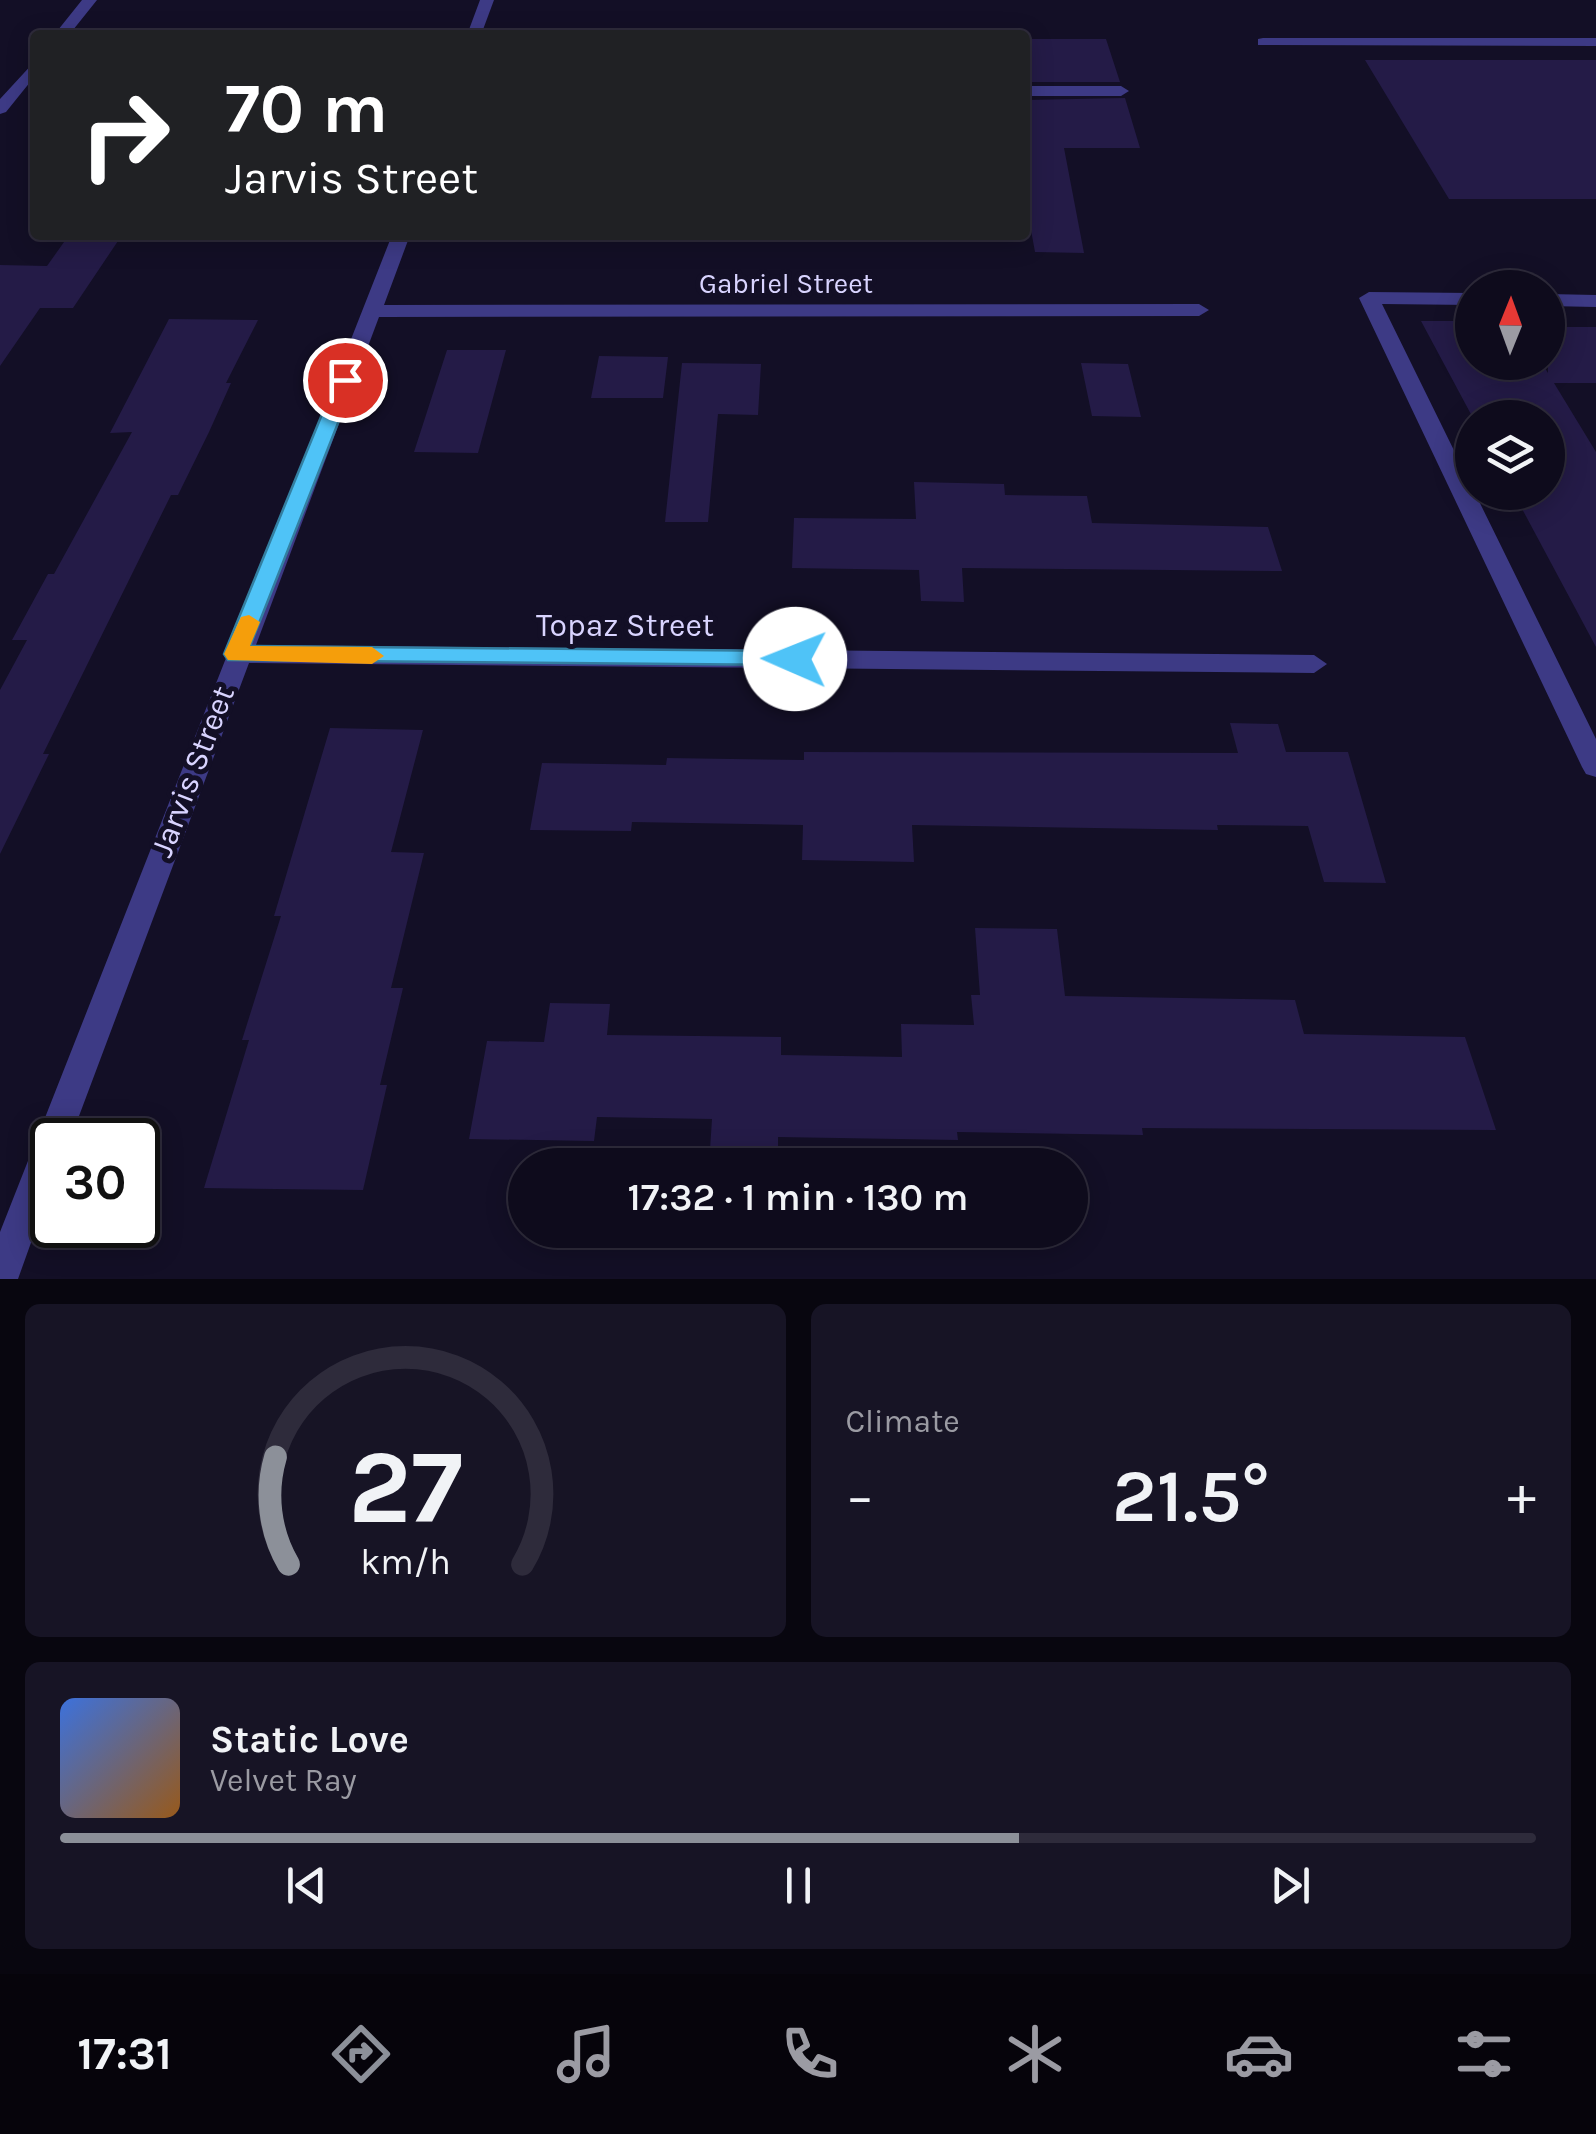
<!DOCTYPE html>
<meta charset="utf-8">
<style>
:root{--surface:#0e0b1c;--page:#171425;--text:#f1f3f6;--muted:#9b9ba3;--line:#2e2b3b;--accent:#8c9099}
body{margin:0;font-family:Karla,sans-serif;background:var(--page);color:var(--text);height:100vh;display:flex;flex-direction:column;font-size:38px;white-space:nowrap}
*{box-sizing:border-box;margin:0}
p{font-size:32px;color:var(--muted)}
.icon{flex:none;width:55px;height:55px;fill:none;stroke:currentColor;stroke-width:2;stroke-linecap:round;stroke-linejoin:round}
.map{position:relative;height:1279px;overflow:hidden}
.panel{display:flex;flex-direction:column;gap:25px;padding:25px;background:#08060f;flex:1}
.panel>*{flex:none}
.banner{position:absolute;left:30px;top:30px;width:1000px;height:210px;border-radius:10px;box-shadow:0 5px 25px #0003,0 0 0 2px var(--line);background:#202124;color:#fff;overflow:hidden}
.needle{width:65px;rotate:1deg}
.tools{position:absolute;left:1455px;top:270px;display:grid;gap:20px}
.tools a{display:grid;place-items:center;width:110px;height:110px;border-radius:50%;background:var(--surface);box-shadow:0 5px 25px #0003,0 0 0 2px var(--line);font-size:50px}
.speed{position:absolute;left:30px;top:1118px;display:flex;gap:20px;font-size:50px;font-weight:700;text-align:center}
.speed>*{display:grid;place-content:center;width:130px;height:130px;border-radius:50%;background:var(--surface);box-shadow:0 5px 25px #0003,0 0 0 2px var(--line);line-height:1}
.speed .limit{border:5px solid #111;border-radius:15px;background:#fff;color:#111}
.pin{position:absolute;display:grid;place-items:center;width:85px;height:85px;color:#fff;margin:-42px;border:5px solid #fff;border-radius:50%;box-shadow:0 2px 10px #0007}
.me{position:absolute;width:110px;margin:-55px;rotate:271deg;stroke-linejoin:round;filter:drop-shadow(0 0 8px #0008)}
.turn{display:flex;align-items:center;gap:35px;height:210px;padding:0 30px;font-size:45px}
.turn .icon{width:130px;height:130px;stroke-width:2.5}
.turn b{display:block;font-size:70px;line-height:85px}
.big{font-size:75px;font-weight:600;line-height:1.1}
.panel .card{flex:1;display:flex;flex-direction:column;justify-content:center;gap:15px;min-width:0;padding:0 35px;border-radius:15px;background:var(--page)}
.panel .dial{align-items:center;gap:0}
.dial svg{height:260px;overflow:visible;fill:none;stroke:var(--line);stroke-width:7;stroke-linecap:round;text-anchor:middle}
.dial text{fill:var(--text);stroke:none}
.song{display:flex;align-items:center;gap:30px}
.cover{width:120px;height:120px;border-radius:15px;background:linear-gradient(135deg,hsl(220 70% 55%),hsl(30 70% 35%))}
.played{height:10px;border-radius:5px;background:linear-gradient(90deg,var(--accent) 65%,var(--line) 65%)}
.keys{display:flex;justify-content:space-around;direction:ltr}
.heat{display:flex;justify-content:space-between;align-items:center;font-size:55px;direction:ltr}
.panel .tiles{flex:1;display:grid;gap:25px;grid-template-columns:1fr 1fr}
.card:last-child{grid-column:span 2}
.trip{position:absolute;left:508px;top:1148px;width:580px;height:100px;border-radius:50px;background:var(--surface);box-shadow:0 5px 25px #0003,0 0 0 2px var(--line);font-weight:600;line-height:100px;text-align:center}
.dock{display:flex;height:160px;justify-content:space-around;align-items:center;background:#06040b;color:var(--muted)}
.dock .icon{width:70px;height:70px}
.dock .active{color:var(--accent)}
.dock b{font-size:45px;color:var(--text)}
.map>svg:first-child{display:block}
</style>
<div class="map">
<svg width="1596" height="1279" viewBox="0 0 1596 1279">
<rect width="100%" height="100%" fill="#130f26"/>
<!-- building -->
<path fill="#241b47" d="M1025,39H1106L1120,82H1025Z
M1365,60H1596V199H1449Z
M1125,98L1140,148H1064L1084,253L1035,252L1025,197V100Z
M69,235H122L73,308H40L0,366V265L47,266Z
M169,319L258,320L226,383H231L209,432L178,495H171L43,754H49L0,854V690L27,640H12L48,574H54L132,432L110,433Z
M1421,321H1472V362H1541L1548,373V327H1596V383H1554L1596,452V647L1513,492H1548V418H1473Z
M447,350H506L478,453L414,452Z
M599,356L668,357L663,398H591Z
M682,363L761,364L758,415L718,414L708,522H665Z
M1081,363L1128,364L1141,417L1092,416Z
M914,482L1004,484L1005,495L1087,496L1092,523L1268,527L1282,571L962,568L964,602L921,601L919,570L792,568L794,518L916,519Z
M1230,723L1278,724L1286,752H1348L1386,883L1324,882L1308,826L1217,825L1218,830L912,825L914,862L802,860L803,825L632,822L631,831L530,830L542,763L666,765L667,758L804,760V752L1238,753Z
M330,728L423,730L391,852L424,853L391,988H403L380,1085H387L363,1190L204,1188L249,1040H242L281,916H274Z
M975,928L1057,929L1065,996L1295,1000L1304,1034L1465,1037L1496,1130L1142,1128L1143,1135L957,1132L958,1140L778,1137V1165H709L712,1119L597,1117L594,1141L469,1139L487,1041L544,1042L550,1003L610,1004L607,1035L781,1037V1055L902,1057L901,1024L974,1025L971,995H980Z"/>
<g fill="none" stroke-linecap="round" stroke-linejoin="round">
<!-- minor -->
<path fill="#3d3a85" fill-rule="evenodd" d="M82,0H97L69,35H54Z
M480,0H494L481,35H467Z
M1263,38H1596V46L1258,45V39Z
M35,61V76L6,112L0,114V99Z
M1025,86H1121L1129,91L1121,96H1025Z
M392,235H410L384,305L1199,304L1209,310L1199,316L379,317L256,645L1314,655L1327,664L1314,673L249,663L70,1140H52V1184L18,1279H0V1232L226,658L223,654L230,647Z
M1369,292L1472,293V305L1382,304L1596,739V777L1586,774L1582,767L1359,298Z
M1548,294L1596,295V307L1548,306Z"/>
</g>
<!-- route -->
<path fill="#4fc3f7" stroke="#337fa1" stroke-width="2.5" d="M345,374L355,380L250,646L795,651L803,653V665L228,660L224,654L336,380Z"/>
<!-- slow -->
<path fill="#f59e0b" d="M249,615L260,622L250,646L372,647L384,656L372,664L228,660L224,654L241,617Z"/>
<g text-anchor="middle" stroke-width="10" stroke-linejoin="round" paint-order="stroke">
<!-- far-street labels -->
<g font-size="28" fill="#d9d4ff" stroke="#130f26">
<text x="786" y="293">Gabriel Street</text>
</g>
<!-- street labels -->
<g font-size="32" fill="#d9d4ff" stroke="#130f26">
<text x="625" y="636">Topaz Street</text>
<text transform="translate(192 771) rotate(-69)" y="11">Jarvis Street</text>
</g>
</g>
</svg>
<div class="tools">
<a><svg class="needle" viewBox="-14 -14 28 28"><path d="M0-13l5 13h-10z" fill="#e53935"/><path d="M0 13l5-13h-10z" fill="#9b9ba3"/></svg></a>
<a><svg class="icon" aria-label="layers" viewBox="0 0 24 24"><path d="M12 4l9 5-9 5-9-5zM3 14l9 5 9-5"/></svg></a>
</div>
<div class="speed"><div class="limit">30</div></div>
<div class="pin" style="left:345px;top:380px;background:#d93025"><svg class="icon" aria-label="arrive" viewBox="0 0 24 24"><path d="M6 21V4h12l-3 4 3 4H6"/></svg></div>
<svg class="me" style="left:795px;top:659px" viewBox="-20 -20 40 40"><circle r="19" fill="#fff"/><path d="M0-13L10 11 0 6-10 11z" fill="#4fc3f7"/></svg>
<div class="trip">17:32 · 1 min · 130 m</div>
<div class="banner">
<div class="turn"><svg class="icon" aria-label="right" viewBox="0 0 24 24"><path d="M7 20v-9h11M14 6l5 5-5 5"/></svg><div><b>70 m</b>Jarvis Street</div></div>
</div>
</div>
<section class="panel">
<div class="tiles">
<div class="card dial"><svg viewBox="0 0 100 80">
<path d="M14 69A42 42 0 1 1 86 69"/>
<path d="M14 69A42 42 0 0 1 10 36" stroke="#8c9099"/>
<text x="50" y="56" font-size="32" font-weight="700">27</text>
<text x="50" y="72" font-size="11">km/h</text>
</svg></div>
<div class="card"><p>Climate</p>
<div class="heat"><a>−</a><b class="big">21.5°</b><a>+</a></div>
</div>
<div class="card">
<div class="song"><i class="cover"></i><div><b>Static Love</b><p>Velvet Ray</p></div></div>
<div class="played"></div>
<div class="keys"><svg class="icon" aria-label="previous" viewBox="0 0 24 24"><path d="M18 5L8 12l10 7zM5 5v14"/></svg><svg class="icon" aria-label="pause" viewBox="0 0 24 24"><path d="M8 5v14M16 5v14"/></svg><svg class="icon" aria-label="next" viewBox="0 0 24 24"><path d="M6 5l10 7-10 7zM19 5v14"/></svg></div>
</div>
</div>
</section>
<nav class="dock">
<b>17:31</b>
<svg class="icon active" aria-label="directions" viewBox="0 0 24 24"><path d="M12 3l9 9-9 9-9-9zM9 14v-3h6M13 9l2 2-2 2"/></svg>
<svg class="icon" aria-label="music" viewBox="0 0 24 24"><path d="M9 18V5l10-2v13"/><circle cx="6" cy="18" r="3"/><circle cx="16" cy="16" r="3"/></svg>
<svg class="icon" aria-label="phone" viewBox="0 0 24 24"><path d="M5 4h4l2 5-3 2q2 4 5 5l2-3 5 2v4C11 20 4 13 5 4z"/></svg>
<svg class="icon" aria-label="climate" viewBox="0 0 24 24"><path d="M12 3v18M4 7l16 10M4 17L20 7"/></svg>
<svg class="icon" aria-label="car" viewBox="0 0 24 24"><path d="M5 17H2v-5l4-1 3-4h7l3 4 3 1v5h-3M9 17h6M6 11h13"/><circle cx="7" cy="17" r="2"/><circle cx="17" cy="17" r="2"/></svg>
<svg class="icon" aria-label="filters" viewBox="0 0 24 24"><path d="M4 7h16M4 17h16"/><circle cx="9" cy="7" r="2"/><circle cx="15" cy="17" r="2"/></svg>
</nav>
